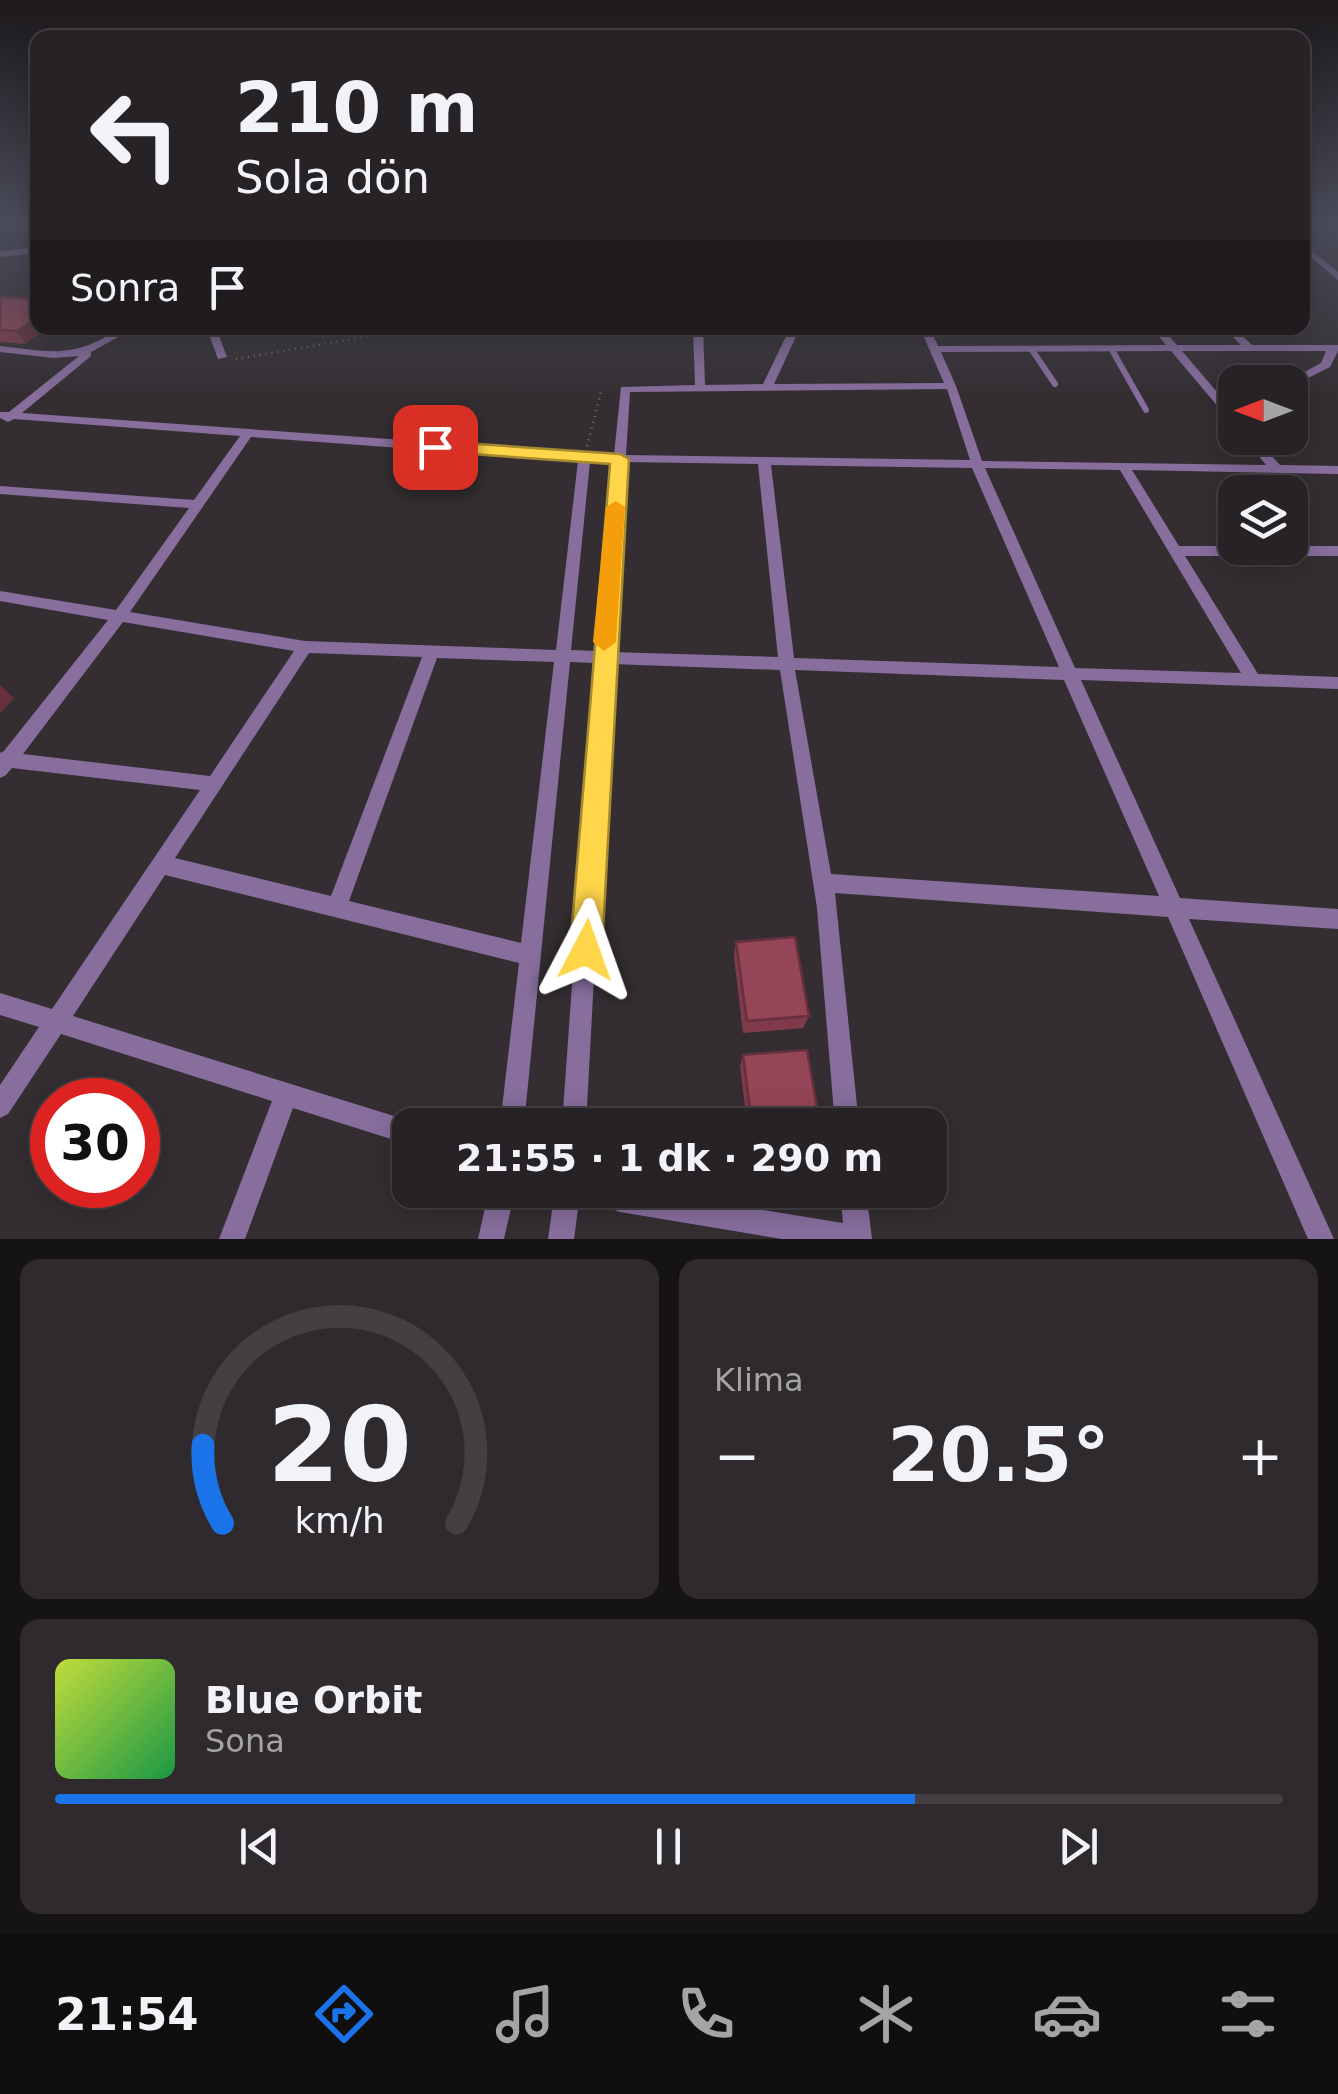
<!DOCTYPE html>
<html lang="tr">
<meta charset="utf-8">
<style>
:root{--surface:#272226;--page:#2f2a2e;--text:#f1f3f6;--muted:#a4a4a7;--line:#433f43;--accent:#1a73e8}
body{margin:0;font-family:"DejaVu Sans",sans-serif;background:var(--page);color:var(--text);height:100vh;display:flex;flex-direction:column;font-size:38px;white-space:nowrap}
*{box-sizing:border-box;margin:0}
p{font-size:32px;color:var(--muted)}
.icon{flex:none;width:55px;height:55px;fill:none;stroke:currentColor;stroke-width:2;stroke-linecap:round;stroke-linejoin:round}
.map{position:relative;height:1239px;overflow:hidden}
.details{display:flex;flex-direction:column;gap:20px;padding:20px;background:#151315;flex:1}
.details>*{flex:none}
.banner{position:absolute;left:30px;top:30px;width:1280px;height:305px;border-radius:20px;box-shadow:0 5px 25px #0003,0 0 0 2px var(--line);background:#272226;color:var(--text);overflow:hidden}
.needle{width:65px;rotate:270deg}
.tools{position:absolute;left:1218px;top:365px;display:grid;gap:20px}
.tools a{display:grid;place-items:center;width:90px;height:90px;border-radius:20px;background:var(--surface);box-shadow:0 5px 25px #0003,0 0 0 2px var(--line);font-size:50px}
.speed{position:absolute;left:30px;top:1078px;display:flex;gap:20px;font-size:50px;font-weight:700;text-align:center}
.speed>*{display:grid;place-content:center;width:130px;height:130px;border-radius:50%;background:var(--surface);box-shadow:0 5px 25px #0003,0 0 0 2px var(--line);line-height:1}
.speed .limit{border:15px solid #d22;background:#fff;color:#111}
.pin{position:absolute;display:grid;place-items:center;width:85px;height:85px;color:#fff;margin:-42px;border-radius:20px;box-shadow:0 5px 15px #0006}
.me{position:absolute;width:110px;margin:-55px;rotate:4deg;stroke-linejoin:round;filter:drop-shadow(0 0 8px #0008)}
.turn{display:flex;align-items:center;gap:35px;height:210px;padding:0 40px;font-size:45px}
.turn .icon{width:130px;height:130px;stroke-width:2.5}
.turn b{display:block;font-size:70px;line-height:85px}
.then{display:flex;align-items:center;height:95px;padding:0 40px;background:#0003;gap:20px;font-size:38px}
.big{font-size:75px;font-weight:600;line-height:1.1}
.details .widget{flex:1;display:flex;flex-direction:column;justify-content:center;gap:15px;min-width:0;padding:0 35px;border-radius:20px;background:var(--page)}
.details .dial{align-items:center;gap:0}
.dial svg{height:260px;overflow:visible;fill:none;stroke:var(--line);stroke-width:7;stroke-linecap:round;text-anchor:middle}
.dial text{fill:var(--text);stroke:none}
.song{display:flex;align-items:center;gap:30px}
.cover{width:120px;height:120px;border-radius:15px;background:linear-gradient(135deg,hsl(70 70% 55%),hsl(140 70% 35%))}
.played{height:10px;border-radius:5px;background:linear-gradient(90deg,var(--accent) 70%,var(--line) 70%)}
.keys{display:flex;justify-content:space-around;direction:ltr}
.heat{display:flex;justify-content:space-between;align-items:center;font-size:55px;direction:ltr}
.details .tiles{flex:1;display:grid;gap:20px;grid-template-columns:1fr 1fr}
.widget:last-child{grid-column:span 2}
.trip{position:absolute;left:392px;top:1108px;width:555px;height:100px;border-radius:20px;background:var(--surface);box-shadow:0 5px 25px #0003,0 0 0 2px var(--line);font-weight:600;line-height:100px;text-align:center}
.tab-bar{display:flex;height:160px;justify-content:space-around;align-items:center;background:#100e0f;color:var(--muted)}
.tab-bar .icon{width:70px;height:70px}
.tab-bar .active{color:var(--accent)}
.tab-bar b{font-size:45px;color:var(--text)}
.map>svg:first-child{display:block}
</style>
<div class="map">
<svg width="1338" height="1239" viewBox="0 0 1338 1239">
<rect width="100%" height="100%" fill="#342e32"/>
<g fill="none" stroke-linecap="round" stroke-linejoin="round">
<!-- path -->
<path stroke="#736e72" stroke-width="2.5" stroke-dasharray="1 5" stroke-linecap="butt" d="M236,359L382,334L425,335L475,328
M587,446L602,388"/>
<!-- service -->
<path stroke="#876e9d" stroke-width="6" d="M1032,350L1055,384
M1112,350L1146,410"/>
<!-- minor -->
<path fill="#876e9d" fill-rule="evenodd" d="M1303,225H1338V229L1307,227Z
M1302,243L1338,272V280L1302,250Z
M120,328H216L227,357L218,359L208,332L122,335L91,352V356L22,413L614,455L621,387L695,385L693,328H703L705,385L763,384L790,328H800L774,384L944,383L920,328H930L938,346L1166,345L1152,328H1162L1177,345H1241L1224,328H1234L1252,345H1338V351L1330,367L1290,387V382H1286L1321,363L1326,351H1182L1235,413V423L1231,422L1171,351L941,352L956,386L982,461L1266,465L1244,438H1256L1280,465L1338,466V474L1132,470L1179,546H1338V556H1185L1258,674L1338,677V689L1081,680L1180,898L1338,909V929L1189,919L1334,1239H1308L1168,917L835,893L859,1125H835L817,908L780,670L611,664L586,1125H562L595,663L570,662L524,1125H500L519,963L165,875L73,1016L410,1121L419,1125H410V1145L293,1108L245,1239H219L272,1101L61,1034L8,1114L0,1118V1085L39,1027L0,1015V993L52,1009L200,790L12,768L6,775L0,778V753L4,751L108,620L0,601V591L116,610L189,508L0,494V486L194,500L240,436L14,419L8,422L0,418V412H9L79,356L53,358L0,352V346C52,352 74,359 120,328ZM947,389L970,460L626,455L630,392ZM251,437L578,461L556,650L305,641L130,612ZM590,462H613L596,651L571,650ZM625,462L758,464L778,657L611,652ZM771,465L972,468L1059,667L794,658ZM985,468L1120,470L1241,673L1075,668ZM123,622L294,651L210,776L23,754ZM309,653L422,657L331,896L175,858ZM437,658L554,662L521,943L349,901ZM795,670L1064,680L1159,896L831,874Z
M489,1190H515L504,1239H478Z
M555,1190H642L843,1223L840,1190H866L872,1239H782L620,1212L582,1199L580,1194L574,1239H548Z"/>
<!-- tertiary -->
<path fill="#876e9d" fill-rule="evenodd" d="M38,247V253L0,257V251Z"/>
</g>
<!-- wall -->
<path fill="#7f3b4b" d="M0,297L25,344L0,342Z
M736,942L809,1016L803,1028L743,1033L734,957Z
M743,1055L820,1125H747L740,1066Z"/>
<!-- shaded-wall -->
<path fill="#68303d" d="M38,317V328H48L25,344L17,331Z
M0,685L14,698L0,714Z"/>
<!-- building -->
<path fill="#944557" stroke="#68303d" stroke-width="2.5" d="M0,297L38,299V317L17,331L0,330Z
M795,937L809,1016L747,1021L736,942Z
M807,1050L820,1125H752L743,1055Z"/>
<!-- sky -->
<linearGradient id="sky" x2="0" y2="1"><stop stop-color="#1d191c"/><stop offset="0.56" stop-color="#4a4c5a"/><stop offset="1" stop-color="#4a4c5a" stop-opacity="0"/></linearGradient>
<rect width="1338" height="399" fill="url(#sky)"/>
<!-- route -->
<path fill="#ffd54a" stroke="#a68a30" stroke-width="2.5" d="M435,441L620,454L629,459L602,950L597,962L586,966L575,962L570,950L610,464L428,451V443Z"/>
<!-- slow -->
<path fill="#f59e0b" d="M616,501L625,507L616,642L604,651L593,642L606,507Z"/>
</svg>
<div class="tools">
<a><svg class="needle" viewBox="-14 -14 28 28"><path d="M0-13l5 13h-10z" fill="#e53935"/><path d="M0 13l5-13h-10z" fill="#a4a4a7"/></svg></a>
<a><svg class="icon" aria-label="layers" viewBox="0 0 24 24"><path d="M12 4l9 5-9 5-9-5zM3 14l9 5 9-5"/></svg></a>
</div>
<div class="speed"><div class="limit">30</div></div>
<div class="pin" style="left:435px;top:447px;background:#d93025"><svg class="icon" aria-label="arrive" viewBox="0 0 24 24"><path d="M6 21V4h12l-3 4 3 4H6"/></svg></div>
<svg class="me" style="left:586px;top:950px" viewBox="-20 -20 40 40"><path d="M0-17L14 15 0 8-14 15z" fill="#ffd54a" stroke="#fff" stroke-width="4"/></svg>
<div class="trip">21:55 · 1 dk · 290 m</div>
<div class="banner">
<div class="turn"><svg class="icon" aria-label="left" viewBox="0 0 24 24"><path d="M17 20v-9H6M10 6l-5 5 5 5"/></svg><div><b>210 m</b>Sola dön</div></div>
<div class="then">Sonra<svg class="icon" aria-label="arrive" viewBox="0 0 24 24"><path d="M6 21V4h12l-3 4 3 4H6"/></svg></div>
</div>
</div>
<section class="details">
<div class="tiles">
<div class="widget dial"><svg viewBox="0 0 100 80">
<path d="M14 69A42 42 0 1 1 86 69"/>
<path d="M14 69A42 42 0 0 1 8 45" stroke="#1a73e8"/>
<text x="50" y="56" font-size="32" font-weight="700">20</text>
<text x="50" y="72" font-size="11">km/h</text>
</svg></div>
<div class="widget"><p>Klima</p>
<div class="heat"><a>−</a><b class="big">20.5°</b><a>+</a></div>
</div>
<div class="widget">
<div class="song"><i class="cover"></i><div><b>Blue Orbit</b><p>Sona</p></div></div>
<div class="played"></div>
<div class="keys"><svg class="icon" aria-label="previous" viewBox="0 0 24 24"><path d="M18 5L8 12l10 7zM5 5v14"/></svg><svg class="icon" aria-label="pause" viewBox="0 0 24 24"><path d="M8 5v14M16 5v14"/></svg><svg class="icon" aria-label="next" viewBox="0 0 24 24"><path d="M6 5l10 7-10 7zM19 5v14"/></svg></div>
</div>
</div>
</section>
<nav class="tab-bar">
<b>21:54</b>
<svg class="icon active" aria-label="directions" viewBox="0 0 24 24"><path d="M12 3l9 9-9 9-9-9zM9 14v-3h6M13 9l2 2-2 2"/></svg>
<svg class="icon" aria-label="music" viewBox="0 0 24 24"><path d="M9 18V5l10-2v13"/><circle cx="6" cy="18" r="3"/><circle cx="16" cy="16" r="3"/></svg>
<svg class="icon" aria-label="phone" viewBox="0 0 24 24"><path d="M5 4h4l2 5-3 2q2 4 5 5l2-3 5 2v4C11 20 4 13 5 4z"/></svg>
<svg class="icon" aria-label="climate" viewBox="0 0 24 24"><path d="M12 3v18M4 7l16 10M4 17L20 7"/></svg>
<svg class="icon" aria-label="car" viewBox="0 0 24 24"><path d="M5 17H2v-5l4-1 3-4h7l3 4 3 1v5h-3M9 17h6M6 11h13"/><circle cx="7" cy="17" r="2"/><circle cx="17" cy="17" r="2"/></svg>
<svg class="icon" aria-label="filters" viewBox="0 0 24 24"><path d="M4 7h16M4 17h16"/><circle cx="9" cy="7" r="2"/><circle cx="15" cy="17" r="2"/></svg>
</nav>
